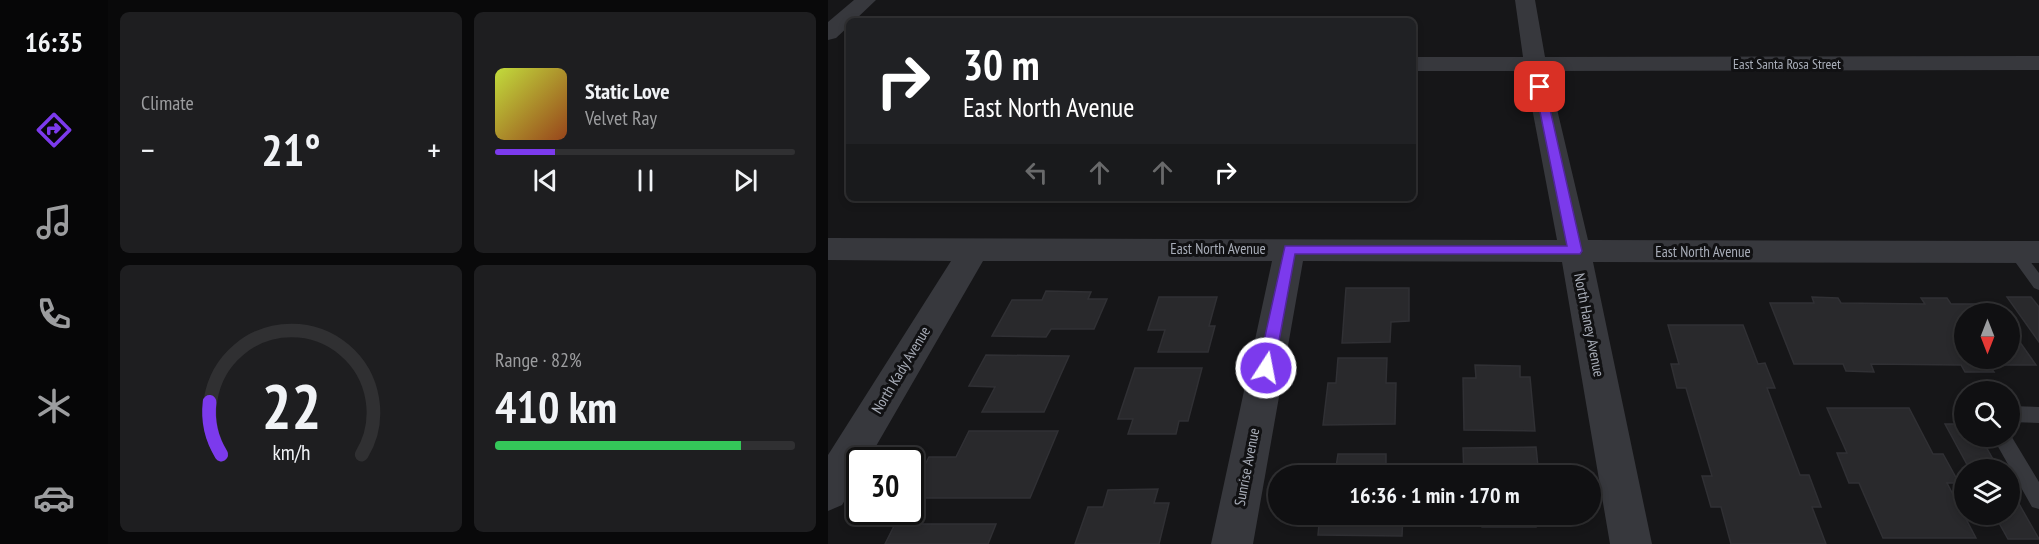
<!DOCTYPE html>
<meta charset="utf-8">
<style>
:root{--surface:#101012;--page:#1e1e20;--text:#f1f3f6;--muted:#9c9d9f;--line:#303032;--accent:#7c3aed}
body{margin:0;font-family:"PT Sans Narrow",sans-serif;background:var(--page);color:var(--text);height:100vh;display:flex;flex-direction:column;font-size:22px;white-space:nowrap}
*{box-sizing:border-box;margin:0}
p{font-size:20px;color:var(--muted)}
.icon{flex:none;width:33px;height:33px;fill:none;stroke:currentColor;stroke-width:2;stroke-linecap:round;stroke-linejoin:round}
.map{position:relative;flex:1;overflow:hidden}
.panel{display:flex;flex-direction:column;gap:12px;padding:12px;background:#09090a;width:720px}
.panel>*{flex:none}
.top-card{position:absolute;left:18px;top:18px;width:570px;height:183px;border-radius:9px;box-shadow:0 3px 9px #0003,0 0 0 2px var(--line);background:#202124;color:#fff;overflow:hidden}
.needle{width:39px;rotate:180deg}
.fabs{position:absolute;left:1126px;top:303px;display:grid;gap:12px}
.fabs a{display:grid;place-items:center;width:66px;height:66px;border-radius:50%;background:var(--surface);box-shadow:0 3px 9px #0003,0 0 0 2px var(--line);font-size:30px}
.speed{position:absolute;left:18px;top:447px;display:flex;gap:12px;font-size:30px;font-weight:700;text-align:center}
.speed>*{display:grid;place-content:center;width:78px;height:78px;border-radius:50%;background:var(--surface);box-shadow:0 3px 9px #0003,0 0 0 2px var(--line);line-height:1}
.speed .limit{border:3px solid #111;border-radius:9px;background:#fff;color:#111}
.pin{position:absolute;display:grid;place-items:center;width:51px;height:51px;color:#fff;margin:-26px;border-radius:12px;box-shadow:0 3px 9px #0006}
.me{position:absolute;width:66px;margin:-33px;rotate:11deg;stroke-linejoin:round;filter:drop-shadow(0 0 4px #0008)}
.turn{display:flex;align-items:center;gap:21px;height:126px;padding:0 18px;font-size:27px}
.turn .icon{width:78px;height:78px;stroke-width:2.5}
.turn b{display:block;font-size:42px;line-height:51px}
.lanes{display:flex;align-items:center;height:57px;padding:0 18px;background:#0003;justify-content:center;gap:30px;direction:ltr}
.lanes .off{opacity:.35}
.big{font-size:45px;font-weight:600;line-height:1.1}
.panel .tile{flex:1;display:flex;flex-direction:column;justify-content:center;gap:9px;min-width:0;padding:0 21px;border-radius:9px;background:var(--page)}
.panel .dial{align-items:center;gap:0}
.dial svg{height:156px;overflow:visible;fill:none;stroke:var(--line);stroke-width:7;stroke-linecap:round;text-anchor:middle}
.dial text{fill:var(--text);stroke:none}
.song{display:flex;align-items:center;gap:18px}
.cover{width:72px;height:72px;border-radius:9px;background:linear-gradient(135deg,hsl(70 70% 55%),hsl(20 70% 35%))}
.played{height:6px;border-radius:3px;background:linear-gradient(90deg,var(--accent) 20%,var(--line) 20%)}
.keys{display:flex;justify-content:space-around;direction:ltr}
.heat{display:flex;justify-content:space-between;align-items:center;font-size:33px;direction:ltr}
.charge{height:9px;border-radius:4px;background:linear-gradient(90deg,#34c759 82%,var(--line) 0)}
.panel .tiles{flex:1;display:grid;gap:12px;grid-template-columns:repeat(2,1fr)}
.trip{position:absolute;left:440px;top:465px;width:333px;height:60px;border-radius:30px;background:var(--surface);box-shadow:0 3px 9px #0003,0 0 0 2px var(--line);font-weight:600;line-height:60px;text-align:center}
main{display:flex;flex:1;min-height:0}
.tabs{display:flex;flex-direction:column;width:108px;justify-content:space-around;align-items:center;background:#060607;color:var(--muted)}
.tabs .icon{width:42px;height:42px}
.tabs .selected{color:var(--accent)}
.tabs b{font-size:27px;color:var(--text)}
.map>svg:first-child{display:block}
</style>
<main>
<nav class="tabs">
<b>16:35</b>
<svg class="icon selected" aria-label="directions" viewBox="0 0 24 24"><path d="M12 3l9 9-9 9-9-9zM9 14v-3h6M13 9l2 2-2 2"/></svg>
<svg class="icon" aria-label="music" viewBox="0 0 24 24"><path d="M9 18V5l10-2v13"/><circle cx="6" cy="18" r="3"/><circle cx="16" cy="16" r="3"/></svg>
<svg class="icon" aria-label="phone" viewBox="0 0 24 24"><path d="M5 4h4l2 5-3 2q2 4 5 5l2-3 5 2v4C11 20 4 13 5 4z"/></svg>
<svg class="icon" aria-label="climate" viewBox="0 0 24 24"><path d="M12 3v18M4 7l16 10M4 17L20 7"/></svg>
<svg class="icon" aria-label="car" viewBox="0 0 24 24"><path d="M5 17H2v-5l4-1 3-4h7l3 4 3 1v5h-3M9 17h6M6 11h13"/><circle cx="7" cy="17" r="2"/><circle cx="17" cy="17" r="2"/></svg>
</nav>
<section class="panel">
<div class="tiles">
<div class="tile"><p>Climate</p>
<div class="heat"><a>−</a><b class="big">21°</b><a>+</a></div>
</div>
<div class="tile">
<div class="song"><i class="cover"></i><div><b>Static Love</b><p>Velvet Ray</p></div></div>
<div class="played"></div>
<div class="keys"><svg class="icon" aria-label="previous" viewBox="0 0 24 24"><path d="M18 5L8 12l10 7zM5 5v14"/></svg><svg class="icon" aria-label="pause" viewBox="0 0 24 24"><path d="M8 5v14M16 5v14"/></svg><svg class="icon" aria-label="next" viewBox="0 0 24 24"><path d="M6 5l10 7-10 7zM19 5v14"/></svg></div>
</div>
<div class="tile dial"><svg viewBox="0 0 100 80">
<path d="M14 69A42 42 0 1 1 86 69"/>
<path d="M14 69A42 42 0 0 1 8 42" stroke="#7c3aed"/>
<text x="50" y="56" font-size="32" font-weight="700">22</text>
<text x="50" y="72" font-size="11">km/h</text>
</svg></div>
<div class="tile"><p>Range · 82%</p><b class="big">410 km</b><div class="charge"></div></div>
</div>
</section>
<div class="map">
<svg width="1211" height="544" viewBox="0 0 1211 544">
<rect width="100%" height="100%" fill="#161618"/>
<!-- building -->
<path fill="#29292c" stroke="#303034" stroke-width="1.5" d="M518,288H581V321L563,322L562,342L514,343Z
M218,291L263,292L260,299H279L266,329H223L218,337L164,336L184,300H214Z
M331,297H389L381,326H387L380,352H330L337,330H320Z
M984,297L1010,298L1013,303L1097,304L1093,298H1119L1123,304H1165L1172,314H1137V358H1182V328L1208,365H1161L1166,372H1137L1133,365L1043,364L1046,372L1018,371L1015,364H966L942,303H986Z
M1179,297H1203L1211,307V342Z
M840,325H915L930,364L937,363L947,388H939L972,475H981L993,507H984L998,544H903L893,507H883L874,476H884L858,388H849L843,364H851Z
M158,355L241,356L216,412H154L167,387L141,386Z
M510,358H559L558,383H568L567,424L495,425L500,383H508Z
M647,365L692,366V377H702L707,431L636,430L635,378H648Z
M307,368H374L360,421H351L348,434H300L305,419H290Z
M999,408H1081L1105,454H1115L1131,483H1119L1148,538H1055L1031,483H1021L1009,453H1019Z
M1117,424H1137V436H1152L1171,470H1142Z
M141,431H230L202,498H82V493L101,457H128Z
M708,447L711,476H636L635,448Z
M510,454H558V467H576V476H496L497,467H508Z
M1182,488L1211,539H1180L1166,514H1182Z
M330,489L326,503H341L331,544H247L260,507H275L280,490Z
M492,514H575L574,536L490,535Z
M653,514H706L708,527H654Z
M67,524H168L160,544H57Z"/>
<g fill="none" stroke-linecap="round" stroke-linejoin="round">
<!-- service -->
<path fill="#37383d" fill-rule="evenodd" d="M1187,247L1192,248L1211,273V290L1206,288L1180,252Z
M1182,406L1211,407V423L1182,422Z
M1182,434L1211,482V509L1204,507L1164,436H1182Z"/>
<!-- minor -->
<path fill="#37383d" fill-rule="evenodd" d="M26,0H48L26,21H21V26L8,38L0,40V22Z
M687,0H707L717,57L1211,56V70L720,71L760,240L1211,241V263L765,262L824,544H782L734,262L475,261L425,544H383L444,261H155L40,460H32V475L14,505L0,511V455L123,261L0,260V238L729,240L697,71H585V57H695Z"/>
</g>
<!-- route -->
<path fill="#7c3aed" stroke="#51269a" stroke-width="1.5" d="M712,84L717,87L754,251L752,254H467L446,368L444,373L438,375L433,373L430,368L457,246H739L707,87Z"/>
<g text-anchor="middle" stroke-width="6" stroke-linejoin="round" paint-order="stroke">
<!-- far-street labels -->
<g font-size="14" fill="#a8adb8" stroke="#111113">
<text x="959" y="69">East Santa Rosa Street</text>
</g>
<!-- street labels -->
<g font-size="15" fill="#a8adb8" stroke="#111113">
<text x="390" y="254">East North Avenue</text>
<text x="875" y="257">East North Avenue</text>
<text transform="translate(761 325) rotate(79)" y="5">North Haney Avenue</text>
<text transform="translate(73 370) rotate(-59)" y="5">North Kady Avenue</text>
<text transform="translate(419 467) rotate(-79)" y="5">Sunrise Avenue</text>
</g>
</g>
</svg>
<div class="fabs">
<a><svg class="needle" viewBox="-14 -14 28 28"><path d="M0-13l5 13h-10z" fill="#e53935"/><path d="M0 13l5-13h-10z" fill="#9c9d9f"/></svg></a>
<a><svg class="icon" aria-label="search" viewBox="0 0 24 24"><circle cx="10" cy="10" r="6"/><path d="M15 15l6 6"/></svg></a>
<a><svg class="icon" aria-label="layers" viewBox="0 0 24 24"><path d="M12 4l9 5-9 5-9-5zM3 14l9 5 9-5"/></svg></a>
</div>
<div class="speed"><div class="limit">30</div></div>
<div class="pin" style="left:712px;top:87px;background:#d93025"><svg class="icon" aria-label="arrive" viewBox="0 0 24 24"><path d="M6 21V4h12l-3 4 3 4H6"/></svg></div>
<svg class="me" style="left:438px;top:368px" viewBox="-20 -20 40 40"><circle r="17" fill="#7c3aed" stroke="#fff" stroke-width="3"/><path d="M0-11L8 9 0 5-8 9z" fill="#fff"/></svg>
<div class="trip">16:36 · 1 min · 170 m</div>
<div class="top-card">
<div class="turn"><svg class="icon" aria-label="right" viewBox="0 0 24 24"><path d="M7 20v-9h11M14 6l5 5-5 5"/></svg><div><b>30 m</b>East North Avenue</div></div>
<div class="lanes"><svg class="icon off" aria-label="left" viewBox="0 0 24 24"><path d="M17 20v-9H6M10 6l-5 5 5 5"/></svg><svg class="icon off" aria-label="ahead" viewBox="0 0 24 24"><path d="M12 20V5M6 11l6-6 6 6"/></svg><svg class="icon off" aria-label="ahead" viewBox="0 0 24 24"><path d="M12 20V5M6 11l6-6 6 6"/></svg><svg class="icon" aria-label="right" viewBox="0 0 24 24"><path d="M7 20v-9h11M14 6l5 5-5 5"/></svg></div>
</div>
</div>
</main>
